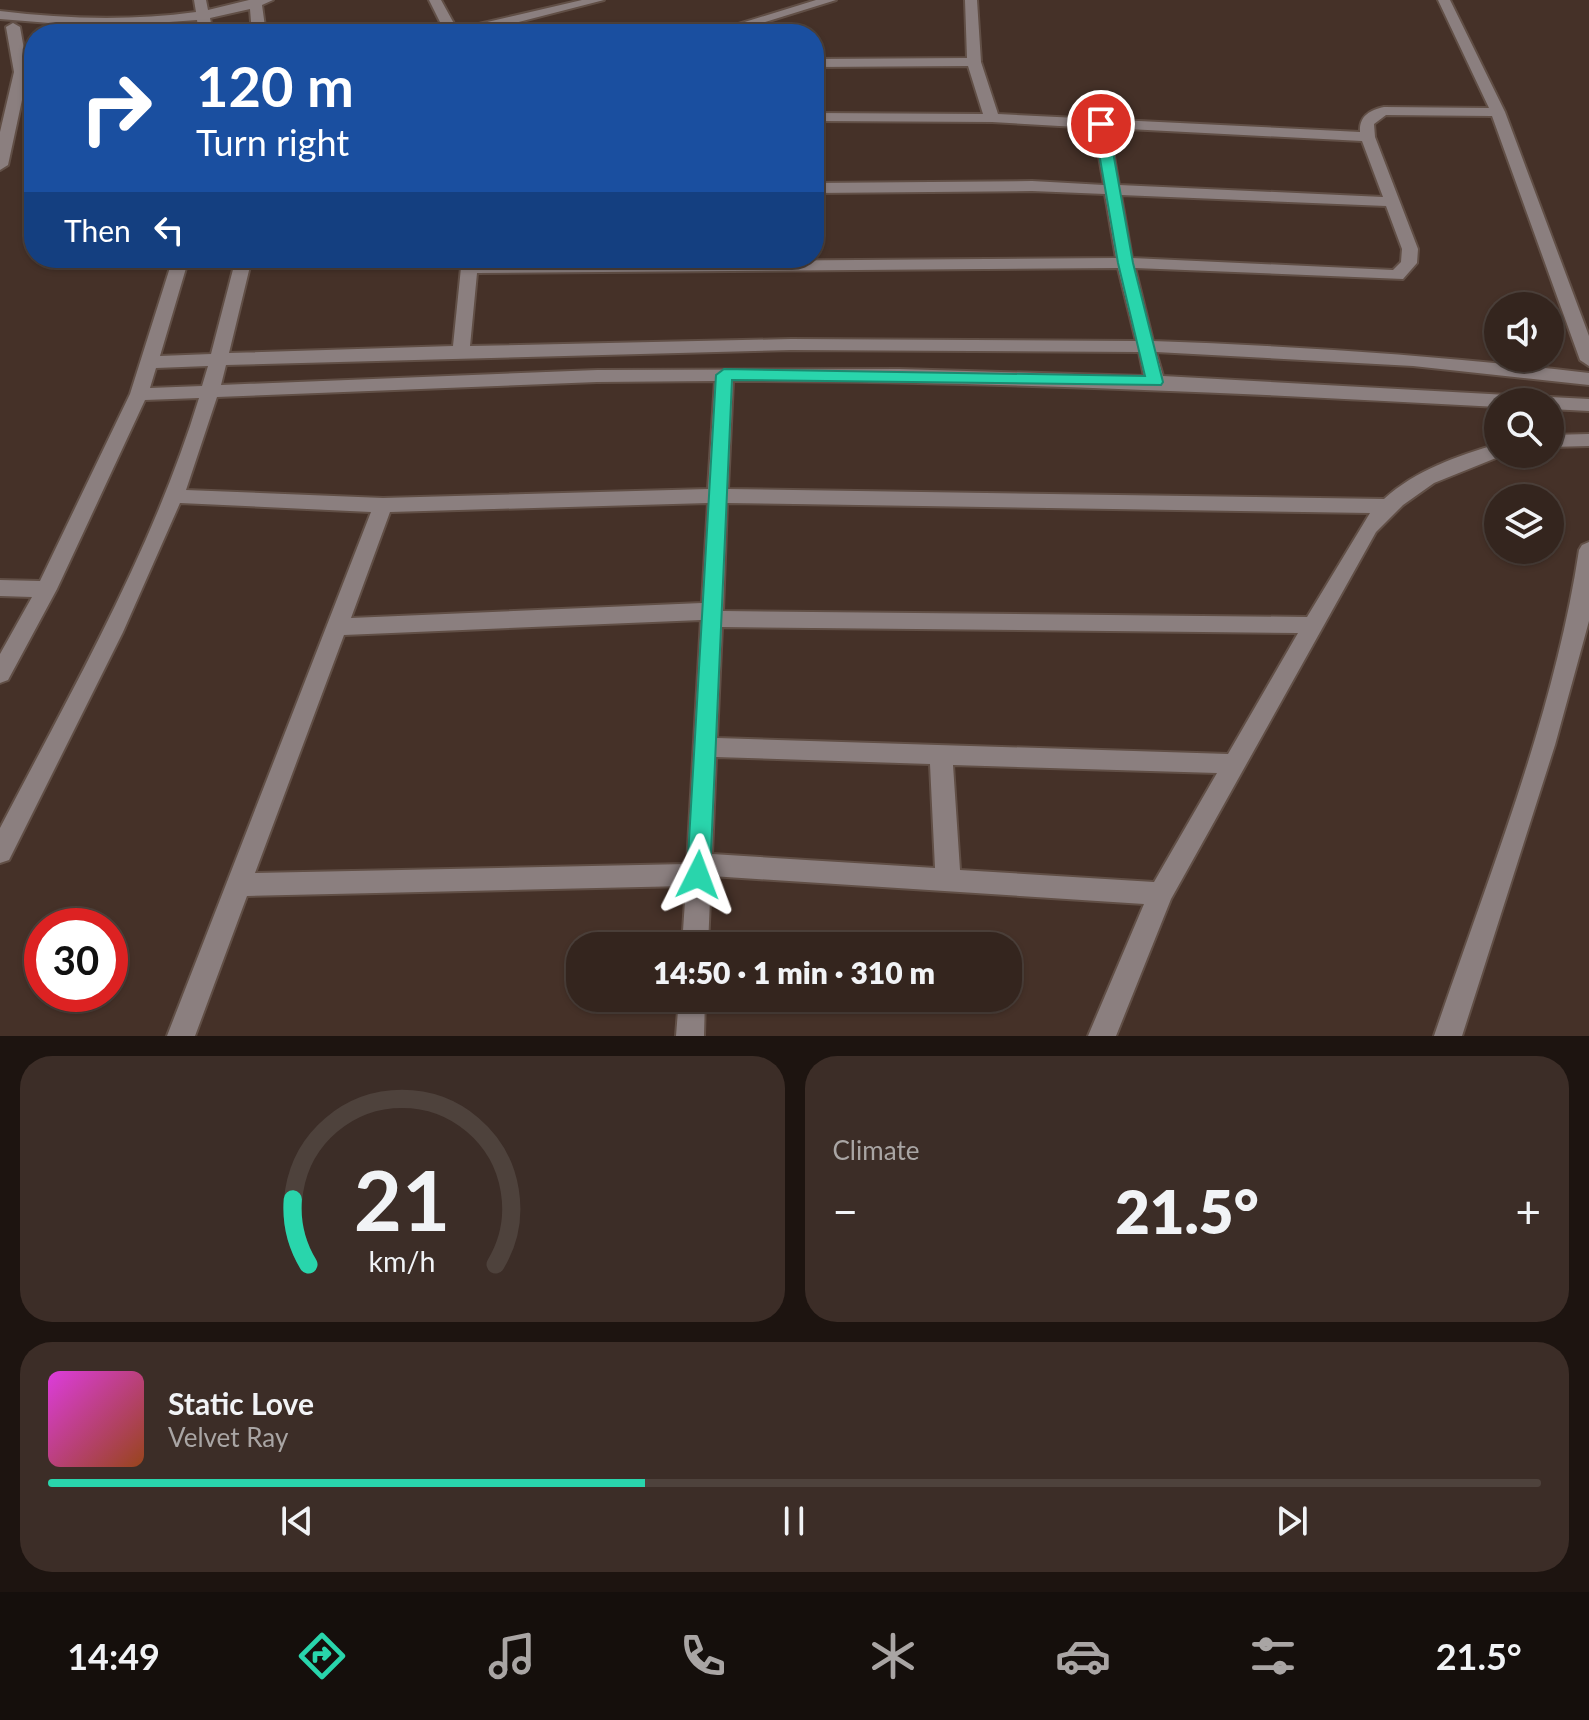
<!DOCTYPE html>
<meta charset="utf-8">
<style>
:root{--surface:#34251e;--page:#3c2d27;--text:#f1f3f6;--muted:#a9a5a4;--line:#4e423c;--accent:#29d5ac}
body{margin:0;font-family:Lato,sans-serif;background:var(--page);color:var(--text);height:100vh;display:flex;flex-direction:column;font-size:30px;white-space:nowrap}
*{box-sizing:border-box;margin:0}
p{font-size:26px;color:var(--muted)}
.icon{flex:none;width:44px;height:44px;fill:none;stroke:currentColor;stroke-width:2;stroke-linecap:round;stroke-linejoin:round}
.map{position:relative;height:1036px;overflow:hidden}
.sheet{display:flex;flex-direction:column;gap:20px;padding:20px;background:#1d1410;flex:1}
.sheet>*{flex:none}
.hud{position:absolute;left:24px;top:24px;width:800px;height:244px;border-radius:32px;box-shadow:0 2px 6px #0004,0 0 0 2px var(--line);background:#1a4fa0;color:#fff;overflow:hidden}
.buttons{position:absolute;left:1484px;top:292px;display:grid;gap:16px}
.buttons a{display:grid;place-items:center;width:80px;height:80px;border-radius:50%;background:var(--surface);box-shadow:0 2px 6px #0004,0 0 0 2px var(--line);font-size:40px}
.speed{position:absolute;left:24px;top:908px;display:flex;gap:16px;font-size:40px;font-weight:700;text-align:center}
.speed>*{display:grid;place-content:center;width:104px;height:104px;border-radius:50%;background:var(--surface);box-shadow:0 2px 6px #0004,0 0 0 2px var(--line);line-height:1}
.speed .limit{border:12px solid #d22;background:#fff;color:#111}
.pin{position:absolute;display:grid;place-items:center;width:68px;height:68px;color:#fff;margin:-34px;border:4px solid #fff;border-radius:50%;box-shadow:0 2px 8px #0007}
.me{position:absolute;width:88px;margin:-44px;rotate:3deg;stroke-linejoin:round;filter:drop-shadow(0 0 6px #0008)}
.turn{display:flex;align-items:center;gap:28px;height:168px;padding:0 40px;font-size:36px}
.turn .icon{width:104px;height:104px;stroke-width:2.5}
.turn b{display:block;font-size:56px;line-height:68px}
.then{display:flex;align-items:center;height:76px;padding:0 40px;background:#0003;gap:16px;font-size:30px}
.big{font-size:60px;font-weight:800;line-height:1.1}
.sheet .card{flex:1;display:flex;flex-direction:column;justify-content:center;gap:12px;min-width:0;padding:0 28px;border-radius:32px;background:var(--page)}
.sheet .dial{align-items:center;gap:0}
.dial svg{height:208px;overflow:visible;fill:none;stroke:var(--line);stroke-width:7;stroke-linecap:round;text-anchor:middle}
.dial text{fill:var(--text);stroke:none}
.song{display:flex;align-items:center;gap:24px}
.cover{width:96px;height:96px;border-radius:12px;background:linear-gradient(135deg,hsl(300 70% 55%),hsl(20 70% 35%))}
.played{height:8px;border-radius:4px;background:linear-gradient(90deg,var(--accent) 40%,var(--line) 40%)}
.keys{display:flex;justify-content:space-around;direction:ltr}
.heat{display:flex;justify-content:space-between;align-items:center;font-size:44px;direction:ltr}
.sheet .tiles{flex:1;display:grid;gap:20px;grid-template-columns:1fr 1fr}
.card:last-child{grid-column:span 2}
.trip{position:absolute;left:566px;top:932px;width:456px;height:80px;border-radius:32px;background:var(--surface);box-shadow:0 2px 6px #0004,0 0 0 2px var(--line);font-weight:800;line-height:80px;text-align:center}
.dock{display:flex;height:128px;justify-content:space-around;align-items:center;background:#150f0c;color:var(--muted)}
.dock .icon{width:56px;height:56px}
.dock .on{color:var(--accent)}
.dock b{font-size:36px;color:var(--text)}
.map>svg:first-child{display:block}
</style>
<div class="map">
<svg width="1589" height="1036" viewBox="0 0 1589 1036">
<rect width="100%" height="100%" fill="#453128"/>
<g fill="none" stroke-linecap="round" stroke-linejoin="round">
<defs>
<path id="minor" d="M194,0H206L208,10L249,0H273L262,5L266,34H252L250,9L210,18L213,34H199L197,20L100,27L0,19V11C66,19 130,21 196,12Z
M429,0H441L457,29L582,0H604L472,34H446Z
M816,0H836L727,34H706Z
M965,0H977L981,62L998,114L1360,132C1359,116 1370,110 1384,107L1489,108L1438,0H1450L1505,112L1589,336V366L1580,360L1492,116L1386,115L1374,124L1375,137L1418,249L1417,263L1403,279L1135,268L1153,341C1299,346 1444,356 1589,373V385L1413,366L1156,352L1163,376L1527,396L1536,402H1498V407C1243,393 988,381 733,381L728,489L1384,499C1416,470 1457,456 1498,444V454H1506L1434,483L1403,505L1376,532L1171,899L1116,1036H1088L1144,904L711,876L708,946H682L686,886L247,896L195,1036H167L371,512L180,503L123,632L9,860L0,863V828C73,688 153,549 199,398L145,400L57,589L8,680L0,683V654L32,597L0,596V580L40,581L130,394L173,258H189L160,356L211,354L236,258H252L229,353L453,346L462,258H478V263L1116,258L1105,194L1032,191L814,193V183L1032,181L1104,185L1094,128L992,122L814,121V113L983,114L968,66L814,67V59L967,58ZM1109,128L1362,141L1383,197L1119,185ZM1121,195L1386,206L1402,249L1401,262L1393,270L1132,258ZM1118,268L1136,341L791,339L470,346L477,273ZM791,350L1139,352L1144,376L899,369L597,370L221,385L226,365ZM208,366L202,386L150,388L156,368ZM715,381L708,489L383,498L186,490L217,397L597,382ZM708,503L702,603L351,618L390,512ZM727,503L1370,513L1307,617L723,611ZM701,620L687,864L255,873L344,635ZM722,627L1298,633L1228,754L717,738ZM716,757L930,764L935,868L712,854ZM953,765L1217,773L1154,882L960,870Z
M13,23L20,27L28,72L8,165L0,170V132L14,72L6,27Z
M1550,397L1589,399V411L1550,409V402H1541Z
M1589,434V446L1550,447V435Z
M1589,542V621L1555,745L1462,1036H1434C1488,877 1554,716 1579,550L1582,545Z
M679,998H705L704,1036H676Z"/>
</defs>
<!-- minor casing -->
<use href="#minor" stroke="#614f46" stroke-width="4"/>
<!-- minor -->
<use href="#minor" fill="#8b7f7f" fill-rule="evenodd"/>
</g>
<!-- route -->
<path fill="#29d5ac" stroke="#1b8a70" stroke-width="2" d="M1101,120L1108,124L1133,263L1163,382L1161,385L732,380L710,875L706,882L698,885L690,882L687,875L716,375L724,369L1145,376L1118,263L1094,124Z"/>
</svg>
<div class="buttons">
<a><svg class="icon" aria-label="sound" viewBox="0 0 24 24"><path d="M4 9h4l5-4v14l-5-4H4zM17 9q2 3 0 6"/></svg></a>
<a><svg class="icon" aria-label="search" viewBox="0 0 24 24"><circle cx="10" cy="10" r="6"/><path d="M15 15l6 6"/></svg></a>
<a><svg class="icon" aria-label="layers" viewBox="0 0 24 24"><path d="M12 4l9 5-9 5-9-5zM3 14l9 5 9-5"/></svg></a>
</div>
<div class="speed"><div class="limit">30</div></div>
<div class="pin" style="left:1101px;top:124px;background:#d93025"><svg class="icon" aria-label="arrive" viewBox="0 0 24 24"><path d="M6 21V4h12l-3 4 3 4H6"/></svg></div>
<svg class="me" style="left:698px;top:875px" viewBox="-20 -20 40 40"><path d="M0-17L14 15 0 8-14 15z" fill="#29d5ac" stroke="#fff" stroke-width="4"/></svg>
<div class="trip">14:50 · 1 min · 310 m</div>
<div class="hud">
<div class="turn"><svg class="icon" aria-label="right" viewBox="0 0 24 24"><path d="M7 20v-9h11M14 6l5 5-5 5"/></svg><div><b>120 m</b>Turn right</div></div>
<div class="then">Then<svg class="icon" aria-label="left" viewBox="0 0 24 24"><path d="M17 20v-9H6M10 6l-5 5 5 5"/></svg></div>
</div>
</div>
<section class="sheet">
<div class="tiles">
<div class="card dial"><svg viewBox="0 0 100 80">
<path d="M14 69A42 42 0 1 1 86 69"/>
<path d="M14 69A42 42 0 0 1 8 44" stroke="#29d5ac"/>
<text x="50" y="56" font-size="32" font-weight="700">21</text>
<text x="50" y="72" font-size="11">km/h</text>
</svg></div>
<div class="card"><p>Climate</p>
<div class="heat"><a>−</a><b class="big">21.5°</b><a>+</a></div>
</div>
<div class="card">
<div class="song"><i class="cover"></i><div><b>Static Love</b><p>Velvet Ray</p></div></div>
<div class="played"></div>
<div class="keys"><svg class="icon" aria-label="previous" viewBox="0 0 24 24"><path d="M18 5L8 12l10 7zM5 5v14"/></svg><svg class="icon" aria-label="pause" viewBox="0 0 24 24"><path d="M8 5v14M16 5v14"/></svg><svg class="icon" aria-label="next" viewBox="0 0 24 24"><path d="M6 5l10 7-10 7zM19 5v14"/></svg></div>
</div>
</div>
</section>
<nav class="dock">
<b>14:49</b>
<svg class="icon on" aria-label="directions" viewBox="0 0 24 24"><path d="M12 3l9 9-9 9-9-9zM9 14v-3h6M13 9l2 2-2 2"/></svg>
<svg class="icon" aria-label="music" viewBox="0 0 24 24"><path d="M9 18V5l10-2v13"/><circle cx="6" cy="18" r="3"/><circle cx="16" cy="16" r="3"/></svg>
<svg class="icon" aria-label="phone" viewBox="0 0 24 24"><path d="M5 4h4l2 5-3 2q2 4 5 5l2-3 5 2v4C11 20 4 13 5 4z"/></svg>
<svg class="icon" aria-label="climate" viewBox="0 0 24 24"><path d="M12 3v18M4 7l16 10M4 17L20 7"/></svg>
<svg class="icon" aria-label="car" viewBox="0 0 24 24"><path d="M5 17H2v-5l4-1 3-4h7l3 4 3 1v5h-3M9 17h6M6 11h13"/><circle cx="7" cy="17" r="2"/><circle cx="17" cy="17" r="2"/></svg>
<svg class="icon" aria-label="filters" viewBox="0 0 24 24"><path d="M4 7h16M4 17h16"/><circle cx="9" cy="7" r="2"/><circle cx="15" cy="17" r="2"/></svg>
<b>21.5°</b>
</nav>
